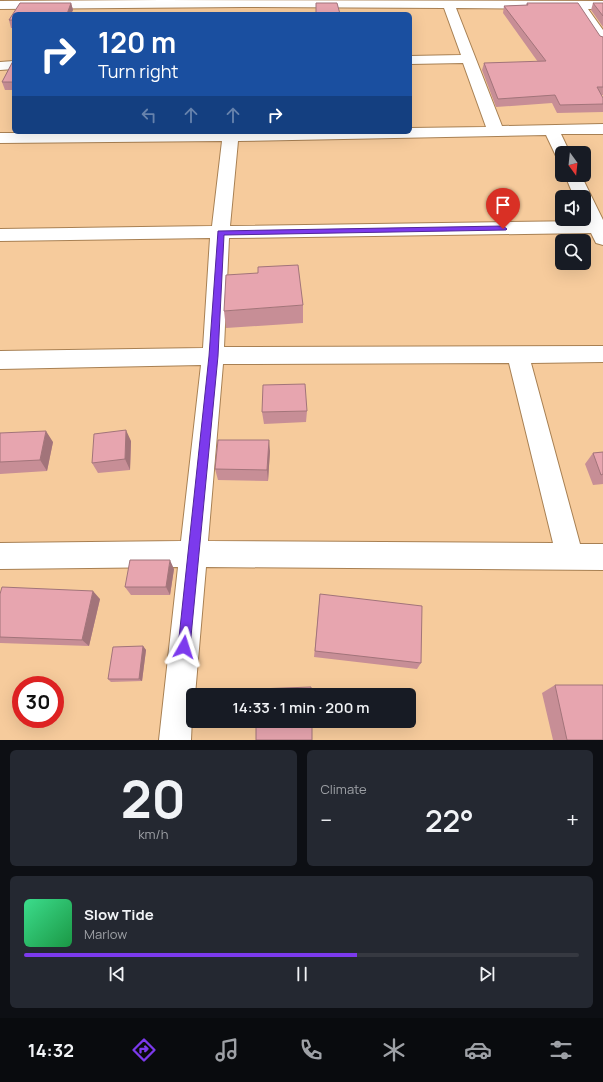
<!DOCTYPE html>
<meta charset="utf-8">
<style>
:root{--surface:#171b24;--page:#242831;--text:#f1f3f6;--muted:#9ea1a6;--line:#363941;--accent:#7c3aed}
body{margin:0;font-family:Manrope,sans-serif;background:var(--page);color:var(--text);height:100vh;display:flex;flex-direction:column;font-size:15px;white-space:nowrap}
*{box-sizing:border-box;margin:0}
p{font-size:13px;color:var(--muted)}
.icon{flex:none;width:22px;height:22px;fill:none;stroke:currentColor;stroke-width:2;stroke-linecap:round;stroke-linejoin:round}
.map{position:relative;height:740px;overflow:hidden}
.details{display:flex;flex-direction:column;gap:10px;padding:10px;background:#0d0f14;flex:1}
.details>*{flex:none}
.hud{position:absolute;left:12px;top:12px;width:400px;height:122px;border-radius:6px;box-shadow:0 4px 16px #0002;background:#1a4fa0;color:#fff;overflow:hidden}
.needle{width:26px;rotate:165deg}
.buttons{position:absolute;left:555px;top:146px;display:grid;gap:8px}
.buttons a{display:grid;place-items:center;width:36px;height:36px;border-radius:6px;background:var(--surface);box-shadow:0 4px 16px #0002;font-size:20px}
.speed{position:absolute;left:12px;top:676px;display:flex;gap:8px;font-size:20px;font-weight:700;text-align:center}
.speed>*{display:grid;place-content:center;width:52px;height:52px;border-radius:50%;background:var(--surface);box-shadow:0 4px 16px #0002;line-height:1}
.speed .limit{border:6px solid #d22;background:#fff;color:#111}
.pin{position:absolute;display:grid;place-items:center;width:34px;height:34px;color:#fff;margin:-41px -17px;border-radius:50% 50% 50% 0;rotate:-45deg;box-shadow:0 0 4px #0007}
.pin .icon{rotate:45deg}
.me{position:absolute;width:44px;margin:-22px;rotate:6deg;stroke-linejoin:round;filter:drop-shadow(0 0 3px #0008)}
.turn{display:flex;align-items:center;gap:14px;height:84px;padding:0 20px;font-size:18px}
.turn .icon{width:52px;height:52px;stroke-width:2.5}
.turn b{display:block;font-size:28px;line-height:34px}
.lanes{display:flex;align-items:center;height:38px;padding:0 20px;background:#0003;justify-content:center;gap:20px;direction:ltr}
.lanes .off{opacity:.35}
.big{font-size:30px;font-weight:600;line-height:1.1}
.details .card{flex:1;display:flex;flex-direction:column;justify-content:center;gap:6px;min-width:0;padding:0 14px;border-radius:6px;background:var(--page)}
.details .dial{align-items:center;gap:0}
.dial b{font-size:52px;line-height:1}
.song{display:flex;align-items:center;gap:12px}
.cover{width:48px;height:48px;border-radius:6px;background:linear-gradient(135deg,hsl(150 70% 55%),hsl(140 70% 35%))}
.played{height:4px;border-radius:2px;background:linear-gradient(90deg,var(--accent) 60%,var(--line) 60%)}
.keys{display:flex;justify-content:space-around;direction:ltr}
.heat{display:flex;justify-content:space-between;align-items:center;font-size:22px;direction:ltr}
.details .tiles{flex:1;display:grid;gap:10px;grid-template-columns:1fr 1fr}
.card:last-child{grid-column:span 2}
.trip{position:absolute;left:186px;top:688px;width:230px;height:40px;border-radius:6px;background:var(--surface);box-shadow:0 4px 16px #0002;font-weight:600;line-height:40px;text-align:center}
.tab-bar{display:flex;height:64px;justify-content:space-around;align-items:center;background:#090b0e;color:var(--muted)}
.tab-bar .icon{width:28px;height:28px}
.tab-bar .current{color:var(--accent)}
.tab-bar b{font-size:18px;color:var(--text)}
.map>svg:first-child{display:block}
</style>
<div class="map">
<svg width="603" height="740" viewBox="0 0 603 740">
<rect width="100%" height="100%" fill="#f6cb9c"/>
<g fill="none" stroke-linecap="round" stroke-linejoin="round">
<defs>
<path id="minor" d="M162,0L603,1V9H588L603,30V44L598,43L576,9L456,8L502,126L603,124V134H561L570,153H562V158L556,156L546,135L238,141L230,226L586,221L584,218V197H574L565,175H581L603,220V245L596,243L591,233L229,238L224,347L603,346V362L531,363L580,544H603V570L206,567L195,695H193L191,740H159L178,567L0,569V543L181,541L201,365L0,369V351L203,348L210,238L0,241V229L212,226L222,141L0,143V133L410,132V128L486,127L463,63L410,64V56L461,55L444,8L244,7L0,9V1ZM509,363L553,543L208,541L223,364Z
M14,61V69L0,70V62Z"/>
</defs>
<!-- minor casing -->
<use href="#minor" stroke="#a88053" stroke-width="2"/>
<!-- minor -->
<use href="#minor" fill="#fff" fill-rule="evenodd"/>
</g>
<!-- wall -->
<path fill="#c78e96" d="M20,3H71L73,10L71,14H14V28H11L9,20Z
M527,3L600,36L603,37V95H601L603,98V112L557,113L552,103L496,107L482,70L484,63L538,62L503,13L504,6L526,5Z
M593,3H603V27L591,10Z
M14,56V90H5L2,82L13,61Z
M303,305V323L226,328L224,311Z
M307,411L306,422L264,424L262,412Z
M0,433L53,442L47,471L0,474Z
M131,441L130,470L98,473L92,463Z
M270,451L268,481L218,480L215,469Z
M603,452V484L593,485L585,464L593,453Z
M174,569L170,595H131L125,587Z
M0,594L100,599L89,646L0,643Z
M320,594L421,663L417,669L314,657Z
M143,646L146,650L142,681L111,682L108,679Z
M555,685L603,740H553L542,693Z"/>
<!-- shaded-wall -->
<path fill="#a2747a" d="M71,3L73,10L71,14H67Z
M126,430L131,441L130,470L125,459Z
M46,431L53,442L47,471L40,460Z
M269,440L270,451L268,481L267,470Z
M170,560L174,569L170,595L166,587Z
M93,591L100,599L89,646L82,640Z
M143,646L146,650L142,681L139,679Z"/>
<!-- building -->
<path fill="#e7a5af" stroke="#a2747a" d="M20,3H71L67,14H14V20H9Z
M316,3H337L340,14H316Z
M527,3H578L600,36L603,37V87H597L603,98V104L560,105L555,95L498,99L484,63L546,61L504,6L528,5Z
M593,3H603V16Z
M14,56V82H2L13,61Z
M298,265L303,305L224,311L226,275L258,273V267Z
M305,384L307,411L262,412L263,385Z
M126,430L125,459L92,463L94,434Z
M46,431L40,460L0,462V433Z
M218,440H269L267,470L215,469Z
M603,452V474L601,475L593,453Z
M130,560H170L166,587H125Z
M2,587L93,591L82,640L0,637V594Z
M320,594L422,606L421,663L315,651Z
M143,646L139,679H108L113,647Z
M555,685H603V740H567Z
M311,687V695H257V689Z
M256,721H312V740H256Z"/>
<!-- route -->
<path fill="#7c3aed" stroke="#51269a" d="M503,226L507,229L506,230L224,235L218,356L190,647L188,651L184,653L180,651L178,647L209,356L218,231Z"/>
</svg>
<div class="buttons">
<a><svg class="needle" viewBox="-14 -14 28 28"><path d="M0-13l5 13h-10z" fill="#e53935"/><path d="M0 13l5-13h-10z" fill="#9ea1a6"/></svg></a>
<a><svg class="icon" aria-label="sound" viewBox="0 0 24 24"><path d="M4 9h4l5-4v14l-5-4H4zM17 9q2 3 0 6"/></svg></a>
<a><svg class="icon" aria-label="search" viewBox="0 0 24 24"><circle cx="10" cy="10" r="6"/><path d="M15 15l6 6"/></svg></a>
</div>
<div class="speed"><div class="limit">30</div></div>
<div class="pin" style="left:503px;top:229px;background:#d93025"><svg class="icon" aria-label="arrive" viewBox="0 0 24 24"><path d="M6 21V4h12l-3 4 3 4H6"/></svg></div>
<svg class="me" style="left:184px;top:647px" viewBox="-20 -20 40 40"><path d="M0-17L14 15 0 8-14 15z" fill="#7c3aed" stroke="#fff" stroke-width="4"/></svg>
<div class="trip">14:33 · 1 min · 200 m</div>
<div class="hud">
<div class="turn"><svg class="icon" aria-label="right" viewBox="0 0 24 24"><path d="M7 20v-9h11M14 6l5 5-5 5"/></svg><div><b>120 m</b>Turn right</div></div>
<div class="lanes"><svg class="icon off" aria-label="left" viewBox="0 0 24 24"><path d="M17 20v-9H6M10 6l-5 5 5 5"/></svg><svg class="icon off" aria-label="ahead" viewBox="0 0 24 24"><path d="M12 20V5M6 11l6-6 6 6"/></svg><svg class="icon off" aria-label="ahead" viewBox="0 0 24 24"><path d="M12 20V5M6 11l6-6 6 6"/></svg><svg class="icon" aria-label="right" viewBox="0 0 24 24"><path d="M7 20v-9h11M14 6l5 5-5 5"/></svg></div>
</div>
</div>
<section class="details">
<div class="tiles">
<div class="card dial"><b>20</b><p>km/h</p></div>
<div class="card"><p>Climate</p>
<div class="heat"><a>−</a><b class="big">22°</b><a>+</a></div>
</div>
<div class="card">
<div class="song"><i class="cover"></i><div><b>Slow Tide</b><p>Marlow</p></div></div>
<div class="played"></div>
<div class="keys"><svg class="icon" aria-label="previous" viewBox="0 0 24 24"><path d="M18 5L8 12l10 7zM5 5v14"/></svg><svg class="icon" aria-label="pause" viewBox="0 0 24 24"><path d="M8 5v14M16 5v14"/></svg><svg class="icon" aria-label="next" viewBox="0 0 24 24"><path d="M6 5l10 7-10 7zM19 5v14"/></svg></div>
</div>
</div>
</section>
<nav class="tab-bar">
<b>14:32</b>
<svg class="icon current" aria-label="directions" viewBox="0 0 24 24"><path d="M12 3l9 9-9 9-9-9zM9 14v-3h6M13 9l2 2-2 2"/></svg>
<svg class="icon" aria-label="music" viewBox="0 0 24 24"><path d="M9 18V5l10-2v13"/><circle cx="6" cy="18" r="3"/><circle cx="16" cy="16" r="3"/></svg>
<svg class="icon" aria-label="phone" viewBox="0 0 24 24"><path d="M5 4h4l2 5-3 2q2 4 5 5l2-3 5 2v4C11 20 4 13 5 4z"/></svg>
<svg class="icon" aria-label="climate" viewBox="0 0 24 24"><path d="M12 3v18M4 7l16 10M4 17L20 7"/></svg>
<svg class="icon" aria-label="car" viewBox="0 0 24 24"><path d="M5 17H2v-5l4-1 3-4h7l3 4 3 1v5h-3M9 17h6M6 11h13"/><circle cx="7" cy="17" r="2"/><circle cx="17" cy="17" r="2"/></svg>
<svg class="icon" aria-label="filters" viewBox="0 0 24 24"><path d="M4 7h16M4 17h16"/><circle cx="9" cy="7" r="2"/><circle cx="15" cy="17" r="2"/></svg>
</nav>
